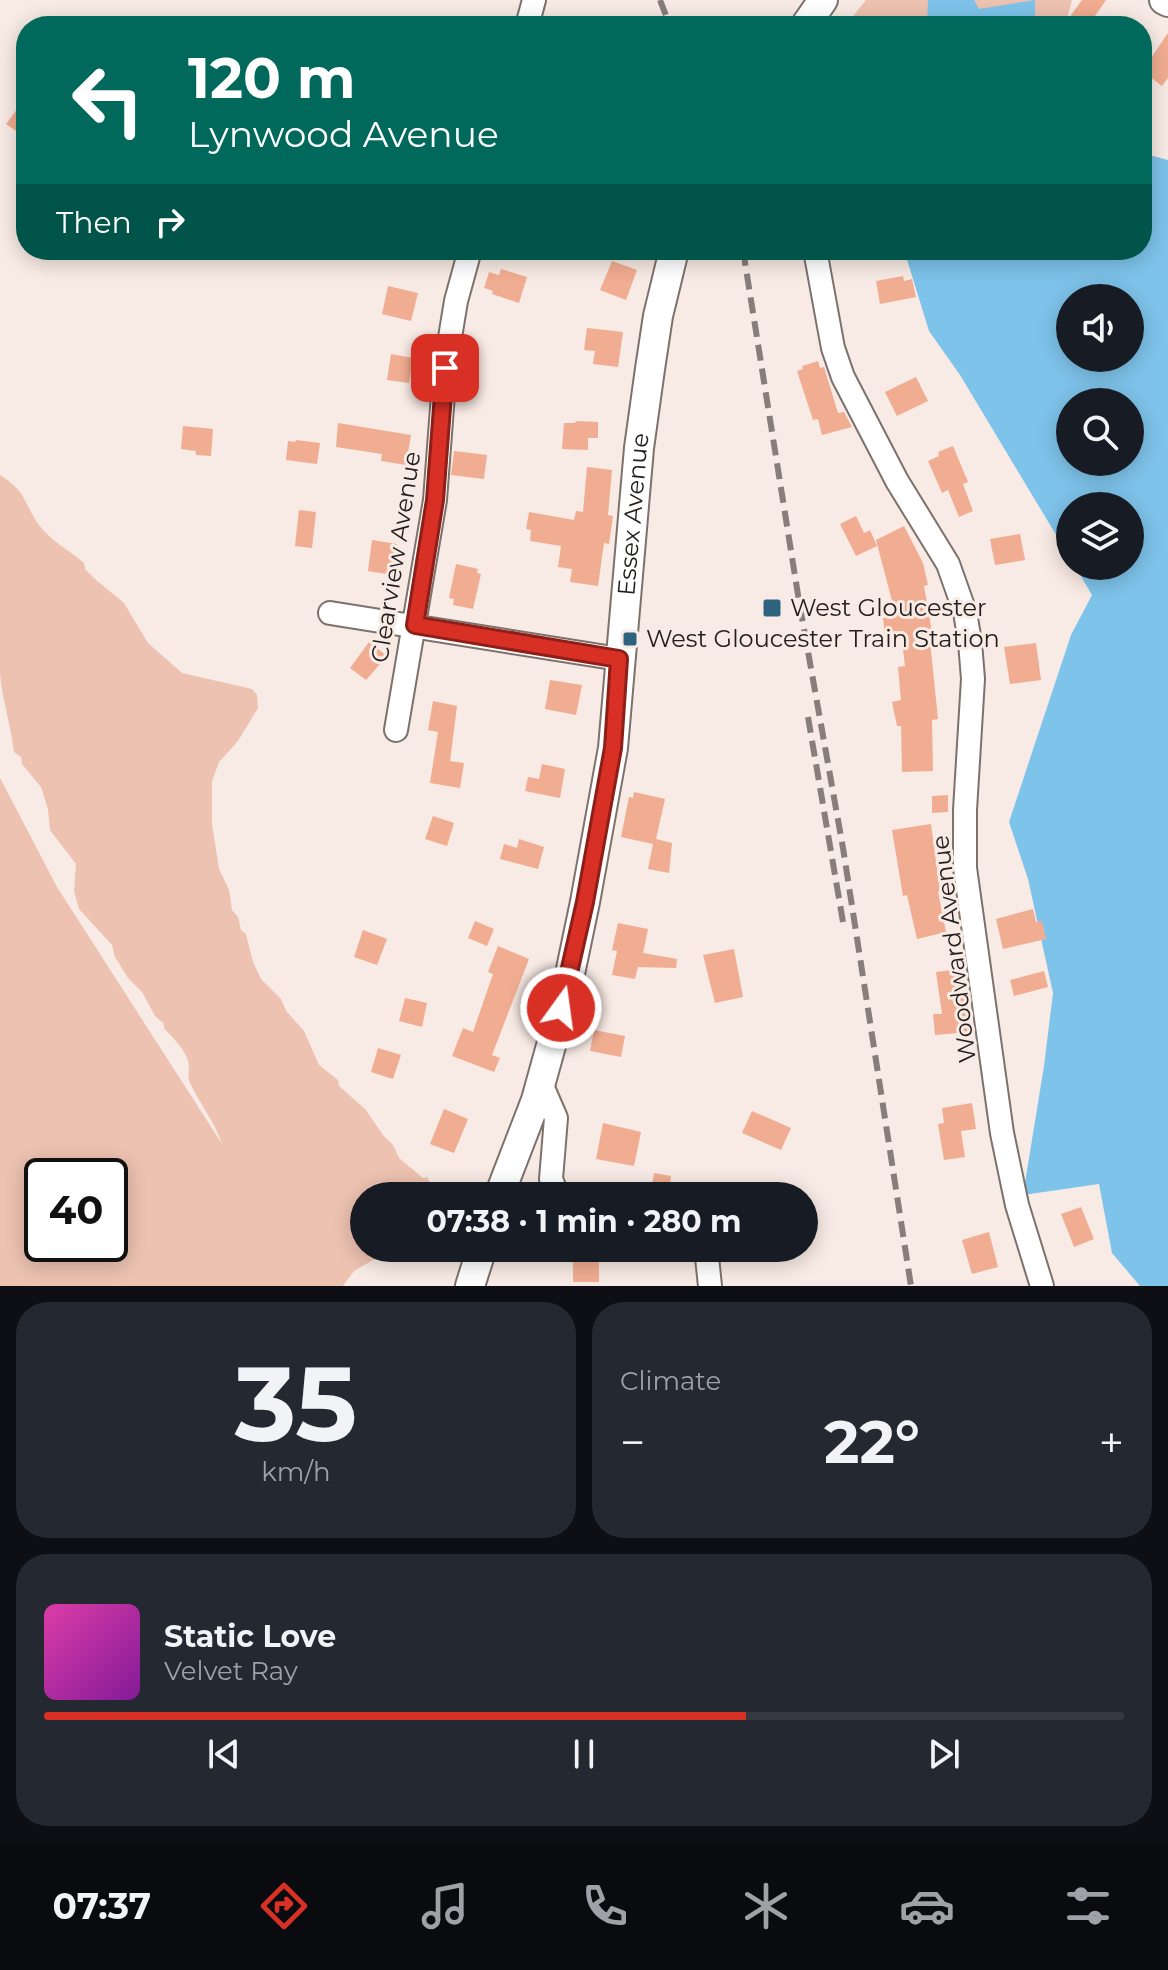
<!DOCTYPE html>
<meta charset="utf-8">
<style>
:root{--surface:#171b24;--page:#242831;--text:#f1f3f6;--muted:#9ea1a6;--line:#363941;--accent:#d93025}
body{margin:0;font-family:Montserrat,sans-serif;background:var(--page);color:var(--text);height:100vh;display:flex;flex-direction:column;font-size:30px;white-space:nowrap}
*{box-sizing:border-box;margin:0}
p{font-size:26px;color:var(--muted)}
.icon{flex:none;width:44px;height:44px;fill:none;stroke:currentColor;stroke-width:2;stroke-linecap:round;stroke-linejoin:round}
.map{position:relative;height:1286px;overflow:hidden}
.drawer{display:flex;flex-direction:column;gap:16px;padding:16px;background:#0d0f14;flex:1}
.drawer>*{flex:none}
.banner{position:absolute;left:16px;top:16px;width:1136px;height:244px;border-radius:32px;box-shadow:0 4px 20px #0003;background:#00695c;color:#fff;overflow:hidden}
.tools{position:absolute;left:1056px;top:284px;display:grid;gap:16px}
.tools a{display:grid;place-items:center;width:88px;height:88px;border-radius:50%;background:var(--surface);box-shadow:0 4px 20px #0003;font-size:40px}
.speed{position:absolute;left:24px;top:1158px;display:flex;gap:16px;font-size:40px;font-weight:700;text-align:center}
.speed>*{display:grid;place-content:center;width:104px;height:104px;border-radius:50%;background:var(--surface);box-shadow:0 4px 20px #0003;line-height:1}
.speed .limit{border:4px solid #111;border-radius:12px;background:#fff;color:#111}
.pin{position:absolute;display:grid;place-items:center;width:68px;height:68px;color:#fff;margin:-34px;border-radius:16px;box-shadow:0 4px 12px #0006}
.me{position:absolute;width:88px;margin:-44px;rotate:14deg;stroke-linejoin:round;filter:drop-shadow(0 0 6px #0008)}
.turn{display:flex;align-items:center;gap:28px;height:168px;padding:0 40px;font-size:36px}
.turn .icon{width:104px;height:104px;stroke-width:2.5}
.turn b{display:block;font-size:56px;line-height:68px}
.then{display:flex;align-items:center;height:76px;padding:0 40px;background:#0003;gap:16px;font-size:30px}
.big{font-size:60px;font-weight:700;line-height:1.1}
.drawer .widget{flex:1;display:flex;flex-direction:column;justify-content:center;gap:12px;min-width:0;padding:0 28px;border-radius:32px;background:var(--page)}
.drawer .dial{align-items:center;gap:0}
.dial b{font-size:104px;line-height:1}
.song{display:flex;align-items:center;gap:24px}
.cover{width:96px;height:96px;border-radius:12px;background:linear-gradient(135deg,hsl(320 70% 55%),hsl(290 70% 35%))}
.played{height:8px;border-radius:4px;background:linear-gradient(90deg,var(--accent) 65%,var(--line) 65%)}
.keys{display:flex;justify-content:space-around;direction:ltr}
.heat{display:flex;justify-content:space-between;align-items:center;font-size:44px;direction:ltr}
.drawer .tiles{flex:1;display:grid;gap:16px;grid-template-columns:1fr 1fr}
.widget:last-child{grid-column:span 2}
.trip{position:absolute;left:350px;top:1182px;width:468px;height:80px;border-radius:40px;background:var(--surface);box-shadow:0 4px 20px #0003;font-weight:700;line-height:80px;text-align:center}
.tabs{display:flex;height:128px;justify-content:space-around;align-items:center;background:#090b0e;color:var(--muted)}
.tabs .icon{width:56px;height:56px}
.tabs .current{color:var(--accent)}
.tabs b{font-size:36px;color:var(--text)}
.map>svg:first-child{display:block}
</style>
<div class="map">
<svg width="1168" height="1286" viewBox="0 0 1168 1286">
<rect width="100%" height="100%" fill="#f8eae4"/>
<!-- green -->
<path fill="#edc2b1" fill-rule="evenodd" d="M866,0H1072L1065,26H845Z
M0,475C28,493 22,501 39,525C51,541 69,550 84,563L85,569L96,580L124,603L148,643L182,673L252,689L257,695L258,708L238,741L219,762L212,781V824L219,869L229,890L232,910L238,917L241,930L246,934L253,962L261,979L281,999L286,1011L304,1031L319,1065L338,1080L339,1086L365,1109L383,1135L393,1145L399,1158L423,1178L427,1177L432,1186L430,1196H364V1248H394L354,1271L343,1286H0V778L57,887L222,1144C215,1122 200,1104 190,1083C187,1075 189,1072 189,1065C187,1051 173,1038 164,1028V1024L155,1016L142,992L128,978L115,957L112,945L79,909L74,891L76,864L50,830L48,809L41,787L22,764L21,757L14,752C11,725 2,700 0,673C0,608 0,540 0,475ZM42,1176H110V1244H42Z"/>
<!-- water -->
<path fill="#7ec3ea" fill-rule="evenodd" d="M928,0H974L979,9L1035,0V26H927Z
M1142,153L1168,160V1286H1140L1112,1253L1099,1184L1023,1195L1044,1066L1053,993L1028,879L1009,822L1071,635L1092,595L1075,566H1130V506H1070V558L960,375L929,331L904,250H1142ZM1070,298H1130V358H1070ZM1070,402H1130V462H1070Z"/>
<!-- building -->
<path fill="#f1ad91" d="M1082,0H1106L1088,26H1063Z
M1168,33V78L1162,86L1142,71Z
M26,97V138L6,124Z
M612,261L637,270L626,300L600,290Z
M501,269L527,277L519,303L492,294L493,291L484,288L489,272L499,275Z
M903,276L904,281L912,279L916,297L880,304L876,281Z
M388,286L418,293L411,321L382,314Z
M587,328L623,332L618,367L593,364L595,351L584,350Z
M391,354L413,358L409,383L387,380Z
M818,361L820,368L824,367L838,413L844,412L852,427L822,435L818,419L813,420L797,371L803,369L802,366Z
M916,377L928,401L897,416L885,392Z
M576,421L598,422V438H588V450L562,449L564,423H575Z
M338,423L411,435L406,465L381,461L382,454L336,447Z
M183,426L213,429L211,456L196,455V451L181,449Z
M296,440L320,443L317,464L286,460L288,441L295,442Z
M953,446L968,482L963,484L973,511L959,517L948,490L942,493L928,461L939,456L938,452Z
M454,451L487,455L484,479L451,475Z
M587,467L612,470L608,515L613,516L609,544L604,543L598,586L570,582L572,569L558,567L561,546L530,541L531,530L526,529L529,512L574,520L576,511L583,512Z
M299,510L316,512L312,548L295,546Z
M856,516L864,533L870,530L877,546L856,556L840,524Z
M904,526L923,563L928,585L924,586L932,632H929L938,719L932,720L933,771L902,772L901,726H897L892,702L901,700L898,667L905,666L901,633L885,636L883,618L896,616L876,540Z
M1020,534L1025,560L995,565L990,539Z
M372,540L397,544L392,575L368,571Z
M456,564L478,569L477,573L481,574L473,609L453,605L454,599L449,598Z
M369,642L387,656L366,680L350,668Z
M1036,643L1041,680L1010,684L1004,647Z
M550,680L582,685L576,715L545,709Z
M433,701L457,706L450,761L464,763L460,788L430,783L438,732L428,730Z
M542,764L565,769L560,798L525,791L528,777L539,779Z
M634,792L665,799L656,839L672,843L669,873L648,869L653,844L621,837L629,797L633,798Z
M948,795V812L932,813V796Z
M433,816L454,823L447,846L425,839Z
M931,824L940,891L938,892L946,932L917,939L907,895L903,896L892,830Z
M519,839L544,847L538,869L500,859L504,844L517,848Z
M1033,909L1036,922L1042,921L1046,939L1003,949L996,919Z
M475,921L494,929L487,946L468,938Z
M618,923L648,929L643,953L677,959L676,968L638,967L635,979L612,975L617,951L612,950Z
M363,930L387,939L377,965L354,957Z
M498,946L529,959L492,1055L500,1058L494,1072L452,1056L463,1028L473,1032L493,974L488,972Z
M734,949L743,997L715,1003L703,955Z
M960,969L969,1032L935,1035L933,1014H942L936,972Z
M1044,971L1048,987L1014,996L1010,980Z
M405,998L427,1003L422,1027L399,1021Z
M594,1030L625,1036L621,1057L590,1051Z
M378,1048L401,1055L393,1079L371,1072Z
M972,1103L976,1129L961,1131L965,1157L944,1160L938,1124L944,1123L942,1108Z
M444,1109L468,1119L454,1153L430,1144Z
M752,1111L791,1128L781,1150L742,1133Z
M603,1123L641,1132L634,1166L596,1159Z
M654,1173L671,1176L669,1195L651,1192Z
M1081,1207L1094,1239L1074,1247L1061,1214Z
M989,1232L998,1267L972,1274L962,1240Z
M573,1248H599V1282H573Z"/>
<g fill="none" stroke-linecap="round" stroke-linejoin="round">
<defs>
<path id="minor" d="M527,26L534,0
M815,250L833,348L843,377L897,481L948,564L965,612L970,642L973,679L965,810V868L1002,1133L1017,1205L1042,1286
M330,613L619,659
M396,730L435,500L445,368L456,301L470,250
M540,1081L556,1118L551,1179L557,1194L562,1196
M706,1248L710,1286"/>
<g id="tertiary">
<path d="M1164,0L1168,2"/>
<path d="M805,26L823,0"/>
<path id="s1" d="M499,1196L536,1100L567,988L585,902L613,748L639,448L650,369L658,316L674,250"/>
<path d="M470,1286L482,1248"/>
</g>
</defs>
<!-- minor casing -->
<use href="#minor" stroke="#7d716c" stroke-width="26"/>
<!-- tertiary casing -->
<use href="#tertiary" stroke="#7d716c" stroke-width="32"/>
<!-- minor -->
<use href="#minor" stroke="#fff" stroke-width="22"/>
<!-- tertiary -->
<use href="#tertiary" stroke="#fff" stroke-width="28"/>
<!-- rail -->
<path stroke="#877e7a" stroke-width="6" stroke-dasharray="16 8" stroke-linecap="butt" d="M660,0L670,26
M743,250L799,601L843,848L911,1286
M808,717L843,922"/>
</g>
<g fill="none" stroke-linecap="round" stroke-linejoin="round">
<defs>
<path id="route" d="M445,368L435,500L415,625L619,659L613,748L585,902L561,1008"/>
</defs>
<!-- route casing -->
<use href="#route" stroke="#8d1f18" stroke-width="20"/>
<!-- route -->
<use href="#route" stroke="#d93025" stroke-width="14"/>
</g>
<!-- markers -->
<g fill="#2e637f" stroke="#f8eae4" stroke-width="3">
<rect x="762" y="598" width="20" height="20" rx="4"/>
<rect x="622" y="631" width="16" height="16" rx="4"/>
</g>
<g text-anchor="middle" stroke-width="6" stroke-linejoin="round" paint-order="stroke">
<!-- street labels -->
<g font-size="24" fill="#231e1c" stroke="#f8eae4">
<text dy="8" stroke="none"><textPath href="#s1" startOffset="698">Essex Avenue</textPath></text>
<text transform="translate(396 557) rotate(-81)" y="8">Clearview Avenue</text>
<text transform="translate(954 949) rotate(-97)" y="8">Woodward Avenue</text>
</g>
<!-- poi labels -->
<g font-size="24" fill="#231e1c" stroke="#f8eae4" text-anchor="start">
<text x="790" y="616">West Gloucester</text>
<text x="646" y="647">West Gloucester Train Station</text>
</g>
</g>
</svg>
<div class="tools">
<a><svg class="icon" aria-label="sound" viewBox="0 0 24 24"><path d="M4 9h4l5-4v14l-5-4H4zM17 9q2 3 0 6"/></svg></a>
<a><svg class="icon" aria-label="search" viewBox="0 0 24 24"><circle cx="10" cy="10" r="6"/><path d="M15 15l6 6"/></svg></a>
<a><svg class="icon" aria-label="layers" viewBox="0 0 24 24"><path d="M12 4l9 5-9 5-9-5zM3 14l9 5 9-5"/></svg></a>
</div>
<div class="speed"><div class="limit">40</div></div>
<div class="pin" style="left:445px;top:368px;background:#d93025"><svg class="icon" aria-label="arrive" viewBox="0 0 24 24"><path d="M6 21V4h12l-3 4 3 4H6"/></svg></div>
<svg class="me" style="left:561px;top:1008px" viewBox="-20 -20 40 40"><circle r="17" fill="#d93025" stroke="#fff" stroke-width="3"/><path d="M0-11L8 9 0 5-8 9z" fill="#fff"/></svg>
<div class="trip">07:38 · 1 min · 280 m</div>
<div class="banner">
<div class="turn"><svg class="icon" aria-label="left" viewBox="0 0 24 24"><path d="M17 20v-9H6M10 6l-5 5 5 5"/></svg><div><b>120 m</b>Lynwood Avenue</div></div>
<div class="then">Then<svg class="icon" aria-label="right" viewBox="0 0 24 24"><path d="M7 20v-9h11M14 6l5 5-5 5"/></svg></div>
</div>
</div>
<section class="drawer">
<div class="tiles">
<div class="widget dial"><b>35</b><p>km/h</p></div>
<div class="widget"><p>Climate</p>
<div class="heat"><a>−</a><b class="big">22°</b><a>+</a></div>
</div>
<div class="widget">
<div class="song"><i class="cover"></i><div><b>Static Love</b><p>Velvet Ray</p></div></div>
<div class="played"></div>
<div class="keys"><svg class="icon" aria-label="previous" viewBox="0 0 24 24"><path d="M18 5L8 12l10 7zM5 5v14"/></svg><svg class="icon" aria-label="pause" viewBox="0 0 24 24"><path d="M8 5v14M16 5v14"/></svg><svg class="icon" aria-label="next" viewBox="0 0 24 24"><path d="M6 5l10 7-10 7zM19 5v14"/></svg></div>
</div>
</div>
</section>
<nav class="tabs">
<b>07:37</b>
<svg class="icon current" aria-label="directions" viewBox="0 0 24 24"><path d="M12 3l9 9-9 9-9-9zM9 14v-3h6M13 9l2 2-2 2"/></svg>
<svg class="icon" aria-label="music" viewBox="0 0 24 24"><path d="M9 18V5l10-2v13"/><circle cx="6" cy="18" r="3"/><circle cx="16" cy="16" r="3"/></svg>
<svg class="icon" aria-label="phone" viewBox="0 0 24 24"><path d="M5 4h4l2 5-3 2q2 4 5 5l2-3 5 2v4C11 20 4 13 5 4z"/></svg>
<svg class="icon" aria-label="climate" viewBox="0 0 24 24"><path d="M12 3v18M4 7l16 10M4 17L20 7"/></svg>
<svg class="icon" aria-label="car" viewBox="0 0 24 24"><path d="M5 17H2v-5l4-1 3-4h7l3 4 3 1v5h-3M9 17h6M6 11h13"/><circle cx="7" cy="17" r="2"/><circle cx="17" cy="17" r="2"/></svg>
<svg class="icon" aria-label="filters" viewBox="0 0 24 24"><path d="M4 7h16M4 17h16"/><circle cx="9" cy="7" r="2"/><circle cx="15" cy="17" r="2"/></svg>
</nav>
